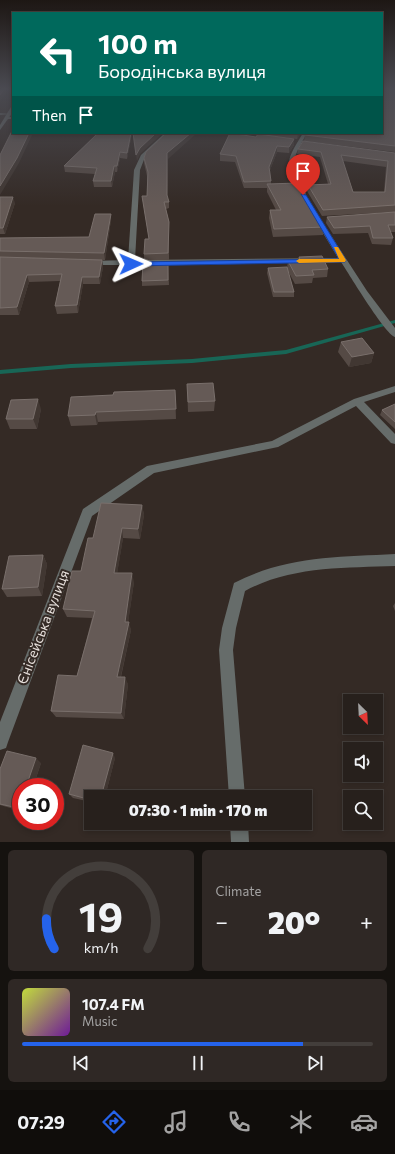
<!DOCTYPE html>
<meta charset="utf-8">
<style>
:root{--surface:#27201c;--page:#2f2825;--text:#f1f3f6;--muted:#a4a3a3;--line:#433e3b;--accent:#2563eb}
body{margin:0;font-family:Commissioner,sans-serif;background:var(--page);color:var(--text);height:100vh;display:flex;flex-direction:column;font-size:15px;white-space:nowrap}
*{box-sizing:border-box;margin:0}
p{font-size:13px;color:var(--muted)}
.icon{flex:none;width:22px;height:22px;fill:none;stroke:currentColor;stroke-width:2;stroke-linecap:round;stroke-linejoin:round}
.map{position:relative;height:842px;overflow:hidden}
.drawer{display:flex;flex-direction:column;gap:8px;padding:8px;background:#15120f;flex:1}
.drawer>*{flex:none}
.banner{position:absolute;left:12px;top:12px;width:371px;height:122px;border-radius:0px;box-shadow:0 2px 6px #0003,0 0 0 1px var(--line);background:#00695c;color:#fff;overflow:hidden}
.needle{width:26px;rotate:156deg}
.controls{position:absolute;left:343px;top:694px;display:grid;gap:8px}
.controls a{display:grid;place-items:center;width:40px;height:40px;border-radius:0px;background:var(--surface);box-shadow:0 2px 6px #0003,0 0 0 1px var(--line);font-size:20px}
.speed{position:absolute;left:12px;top:778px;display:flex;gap:8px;font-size:20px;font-weight:700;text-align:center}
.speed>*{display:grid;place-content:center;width:52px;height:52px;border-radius:50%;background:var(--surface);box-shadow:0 2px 6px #0003,0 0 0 1px var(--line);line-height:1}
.speed .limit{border:6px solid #d22;background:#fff;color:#111}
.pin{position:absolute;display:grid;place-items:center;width:34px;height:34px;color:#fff;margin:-41px -17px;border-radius:50% 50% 50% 0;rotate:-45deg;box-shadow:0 0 4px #0007}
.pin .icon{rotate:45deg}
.me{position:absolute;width:44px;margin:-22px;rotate:89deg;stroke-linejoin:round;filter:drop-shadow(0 0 3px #0008)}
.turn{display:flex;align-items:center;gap:14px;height:84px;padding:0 20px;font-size:18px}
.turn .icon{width:52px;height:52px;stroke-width:2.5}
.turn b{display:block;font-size:28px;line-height:34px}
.then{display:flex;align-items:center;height:38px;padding:0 20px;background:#0003;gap:8px;font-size:15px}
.big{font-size:30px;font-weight:800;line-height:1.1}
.drawer .card{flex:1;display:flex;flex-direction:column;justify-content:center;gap:6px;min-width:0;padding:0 14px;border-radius:6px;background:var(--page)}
.drawer .dial{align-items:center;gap:0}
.dial svg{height:104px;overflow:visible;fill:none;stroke:var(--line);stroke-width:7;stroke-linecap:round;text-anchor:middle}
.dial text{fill:var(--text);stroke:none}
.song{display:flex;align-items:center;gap:12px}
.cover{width:48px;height:48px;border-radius:6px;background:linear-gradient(135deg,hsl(70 70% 55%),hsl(280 70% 35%))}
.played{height:4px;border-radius:2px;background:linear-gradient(90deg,var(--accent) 80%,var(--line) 80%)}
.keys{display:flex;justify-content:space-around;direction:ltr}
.heat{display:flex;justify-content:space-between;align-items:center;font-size:22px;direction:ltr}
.drawer .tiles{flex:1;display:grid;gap:8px;grid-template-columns:1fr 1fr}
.card:last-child{grid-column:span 2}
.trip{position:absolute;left:84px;top:790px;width:228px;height:40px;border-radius:0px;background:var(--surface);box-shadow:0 2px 6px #0003,0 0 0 1px var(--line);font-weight:800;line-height:40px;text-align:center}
.tabs{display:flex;height:64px;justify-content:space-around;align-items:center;background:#100d0b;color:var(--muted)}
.tabs .icon{width:28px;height:28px}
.tabs .selected{color:var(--accent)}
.tabs b{font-size:18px;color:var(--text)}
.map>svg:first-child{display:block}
</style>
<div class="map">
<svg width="395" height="842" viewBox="0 0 395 842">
<rect width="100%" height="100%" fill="#342a25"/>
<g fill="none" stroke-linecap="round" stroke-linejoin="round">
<!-- stream -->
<path fill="#186656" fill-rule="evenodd" d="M395,320V323L286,354L192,363L71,368L0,374V370L71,364L192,359L286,350Z"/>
<!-- service -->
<path fill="#666c6a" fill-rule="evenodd" d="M0,113L11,114L0,115Z"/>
<!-- minor -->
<path fill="#666c6a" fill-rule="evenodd" d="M383,88H395V90Z
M5,117H13V119H5Z
M165,133H170L145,157L140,170L135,260L338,258L314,218L319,217L367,291L395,328V337C385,334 349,274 341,262L134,265L131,266L128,265H87L86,263L90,261L128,260L134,170L141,155Z
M219,133H231L244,136L242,137Z
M303,133H307C291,161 289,165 306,194L303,196L300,194C283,165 286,161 303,133Z
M395,386V392L364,402L395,434V444L391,443L356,406L278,447L154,473L92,516L8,742L6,748L0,750V722L83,509L147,466L272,441L354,399Z
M395,554V566C344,568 291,566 245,591L236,628L233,650L245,797H229L219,650L222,628L234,583C286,556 338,557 395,554Z
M230,823H248L249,842H231Z"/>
<!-- tertiary -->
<path fill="#666c6a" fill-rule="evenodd" d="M11,107H13V112L0,130V125Z"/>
</g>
<!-- wall -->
<path fill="#554a45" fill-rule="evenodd" d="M395,90V152L304,141L305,135Z
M98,133H132L127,159L120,158L117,172H115L112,187H94L93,181L95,174L65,172L64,166Z
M261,133H301L297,139L279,137L294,139V145L289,153L277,152L270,170L271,181V184L324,227L323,235L273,237L269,218L270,210H276L267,192V188H244L235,162L220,161V154L261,135Z
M298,149L395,153V212L322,216L307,191L308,185L328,184L320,157L297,154ZM343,161L386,167L384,192H353Z
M144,158L168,159L167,196L169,202V208L166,209L169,222V260H144V254L149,239L142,196H147V176L144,163Z
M0,197L15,203L5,234H0Z
M395,212V232H390L393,238L391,245L372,244L368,233L333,234L326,223L327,217Z
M111,220L105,260H102L103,267L100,284H83L78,313L57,314L55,306L60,281L29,282L19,315H0V238L89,237Z
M299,257L328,269L327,277L313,278L312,283L295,284L288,271L294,292V297H273L267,273L268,268H287L288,261L298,260Z
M168,262L169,285L142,286V281Z
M341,342L374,353L371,363L349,367L338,352Z
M187,384L215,401L214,411L188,412Z
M175,390L176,419L98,422L97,425L71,426L68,416L113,395Z
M395,404V429L380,415L382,410Z
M41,409L37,429H10L6,419Z
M142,505L144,515L140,539L123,538L117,573L134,582L128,622L131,630L121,677L128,684L124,719L56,717L51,711L77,676L92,618L67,617L63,609L81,571L93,538Z
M43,555L47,564L42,596L7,597L2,589Z
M395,603V611L393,606Z
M115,758L105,797H91V802L73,798L69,794Z
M41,763L33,787H21V811L0,805V769Z"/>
<!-- shaded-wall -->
<path fill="#413732" d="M5,88H10L0,101V95Z
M29,133H33L19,163L0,195V186Z
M131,133H132L127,159V153Z
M156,133H163L140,154L137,161L136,155L140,148Z
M191,133H197L168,159L167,201V153Z
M298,133H301L297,139L298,134Z
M294,139V145L289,153V147Z
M277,146V152L269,173V167Z
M120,152V158L117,172V166Z
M114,166L115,172L112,187L111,181Z
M13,197L15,203L5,234L3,228Z
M111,214V220L105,260L104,253Z
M102,260L103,267L100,284L99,277Z
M27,275L29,282L19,315L17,307Z
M82,277L83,284L78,313L77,305Z
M374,353L371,363L349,367L352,357Z
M38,399L41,409L37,429L33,419Z
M96,412L98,422L97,425L95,415Z
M142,505L144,515L140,539L138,529Z
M122,528L123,538L116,581L114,573Z
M43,555L47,564L42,596L38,587Z
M132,573L134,582L127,630L125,622Z
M129,622L131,630L119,684L117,677Z
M125,677L128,684L124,719L121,713Z
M113,753L115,758L105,797H101Z
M36,758L41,763L33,787H26Z
M21,800V810L18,808Z"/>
<!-- building -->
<path fill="#655a56" stroke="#796f6b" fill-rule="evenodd" d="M0,88H5L0,95Z
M382,88L395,90V146L305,135L306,133H382Z
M13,129V133H29L17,158L0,186V155Z
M98,133H131L127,153L120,152L117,166H114L111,181H93L97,168L64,166Z
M133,133H156L140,148L136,155Z
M166,133H191L167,153V195L169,202H164L169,222L168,253L144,254L145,239H149L142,196H147L148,172L144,158L146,152Z
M230,133L256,137L258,134L294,139L289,147L277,146L269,167L271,181L244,182L236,156L220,154Z
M303,141L395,153V205L323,210L308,185L331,184L321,152L298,149ZM341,155L388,161L385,192H353Z
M298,183L324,227L274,229L270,210H281L267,184Z
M0,197H13L3,228H0Z
M395,212V225H388L393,238H373L370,226L334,228L327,217Z
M95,214H111L104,253L0,251V238L89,237Z
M322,256L328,269L312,270L314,275L296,276L288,261L300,260L299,257Z
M0,257L102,260L99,277H82L77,305L55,306L62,274L27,275L17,307L0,308Z
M143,262H168V280L142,281Z
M287,267L294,292H274L268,268Z
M362,338L374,353L352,357L341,342Z
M213,383L215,401L188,402L187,384Z
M175,390L176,409L96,412L95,415L68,416L71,397L113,395L114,392Z
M38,399L33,419H6L11,400Z
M395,404V422L382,410Z
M101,503L142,505L138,529L122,528L114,573H132L125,622H129L117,677H125L121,713L51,711L58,675L77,676L95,611L63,609L72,571H81L88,538H93Z
M43,555L38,587L2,589L9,556Z
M83,745L113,753L101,797H91V800L69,794Z
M7,751L36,758L26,787H21V800L18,808L0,804V769Z"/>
<!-- sky -->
<linearGradient id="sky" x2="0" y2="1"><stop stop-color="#1d1714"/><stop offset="0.43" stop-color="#4a4a51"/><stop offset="1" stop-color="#4a4a51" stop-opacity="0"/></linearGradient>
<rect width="395" height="206" fill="url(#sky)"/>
<!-- route -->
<path fill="#2563eb" stroke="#184099" d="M301,194L306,195L346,260L345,262L131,266L128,264L131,262L339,259Z"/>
<!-- slow -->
<path fill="#f59e0b" d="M334,247H338L346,260L345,262L299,263L296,261L299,259H339Z"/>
<g text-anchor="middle" stroke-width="4" stroke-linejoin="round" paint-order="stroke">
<!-- near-street labels -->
<g font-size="14" fill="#e7e0dc" stroke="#342a25">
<text transform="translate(43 627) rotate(-69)" y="5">Єнісейська вулиця</text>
</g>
</g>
</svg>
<div class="controls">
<a><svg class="needle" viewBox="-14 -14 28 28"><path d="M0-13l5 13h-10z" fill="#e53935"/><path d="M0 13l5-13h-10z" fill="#a4a3a3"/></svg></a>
<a><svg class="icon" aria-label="sound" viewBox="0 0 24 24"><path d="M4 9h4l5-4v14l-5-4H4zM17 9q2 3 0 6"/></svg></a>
<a><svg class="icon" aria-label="search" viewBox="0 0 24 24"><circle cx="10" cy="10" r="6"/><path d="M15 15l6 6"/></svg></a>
</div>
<div class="speed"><div class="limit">30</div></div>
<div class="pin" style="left:303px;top:195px;background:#d93025"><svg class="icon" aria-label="arrive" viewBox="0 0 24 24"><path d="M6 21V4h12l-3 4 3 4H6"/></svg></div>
<svg class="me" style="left:131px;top:264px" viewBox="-20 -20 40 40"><path d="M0-17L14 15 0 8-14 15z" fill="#2563eb" stroke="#fff" stroke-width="4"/></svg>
<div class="trip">07:30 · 1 min · 170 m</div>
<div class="banner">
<div class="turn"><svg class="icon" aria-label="left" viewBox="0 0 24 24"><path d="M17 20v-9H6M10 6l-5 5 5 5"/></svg><div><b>100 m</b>Бородінська вулиця</div></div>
<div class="then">Then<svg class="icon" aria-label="arrive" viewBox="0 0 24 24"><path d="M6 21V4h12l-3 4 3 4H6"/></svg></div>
</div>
</div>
<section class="drawer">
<div class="tiles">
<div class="card dial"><svg viewBox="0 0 100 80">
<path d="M14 69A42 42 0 1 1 86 69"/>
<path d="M14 69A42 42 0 0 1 8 46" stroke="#2563eb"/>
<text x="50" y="56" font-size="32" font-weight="700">19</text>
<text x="50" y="72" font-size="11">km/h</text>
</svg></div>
<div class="card"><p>Climate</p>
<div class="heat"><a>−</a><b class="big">20°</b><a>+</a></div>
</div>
<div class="card">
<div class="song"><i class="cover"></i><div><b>107.4 FM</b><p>Music</p></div></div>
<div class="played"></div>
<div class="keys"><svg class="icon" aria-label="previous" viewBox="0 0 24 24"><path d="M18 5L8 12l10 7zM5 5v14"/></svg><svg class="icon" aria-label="pause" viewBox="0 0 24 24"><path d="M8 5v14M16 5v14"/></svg><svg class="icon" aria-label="next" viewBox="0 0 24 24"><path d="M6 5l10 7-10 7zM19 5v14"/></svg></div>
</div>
</div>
</section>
<nav class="tabs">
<b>07:29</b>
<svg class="icon selected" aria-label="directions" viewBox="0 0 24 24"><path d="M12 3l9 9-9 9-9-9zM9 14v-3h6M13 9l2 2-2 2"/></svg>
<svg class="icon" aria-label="music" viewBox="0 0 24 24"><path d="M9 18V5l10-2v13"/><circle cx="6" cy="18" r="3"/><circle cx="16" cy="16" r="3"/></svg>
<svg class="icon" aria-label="phone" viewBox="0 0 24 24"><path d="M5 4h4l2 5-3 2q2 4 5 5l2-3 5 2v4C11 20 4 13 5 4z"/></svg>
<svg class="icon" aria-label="climate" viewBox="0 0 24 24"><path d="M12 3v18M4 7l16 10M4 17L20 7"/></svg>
<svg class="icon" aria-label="car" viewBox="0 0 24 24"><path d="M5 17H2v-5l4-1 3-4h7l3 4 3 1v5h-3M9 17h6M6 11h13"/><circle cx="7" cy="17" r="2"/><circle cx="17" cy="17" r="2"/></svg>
</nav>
